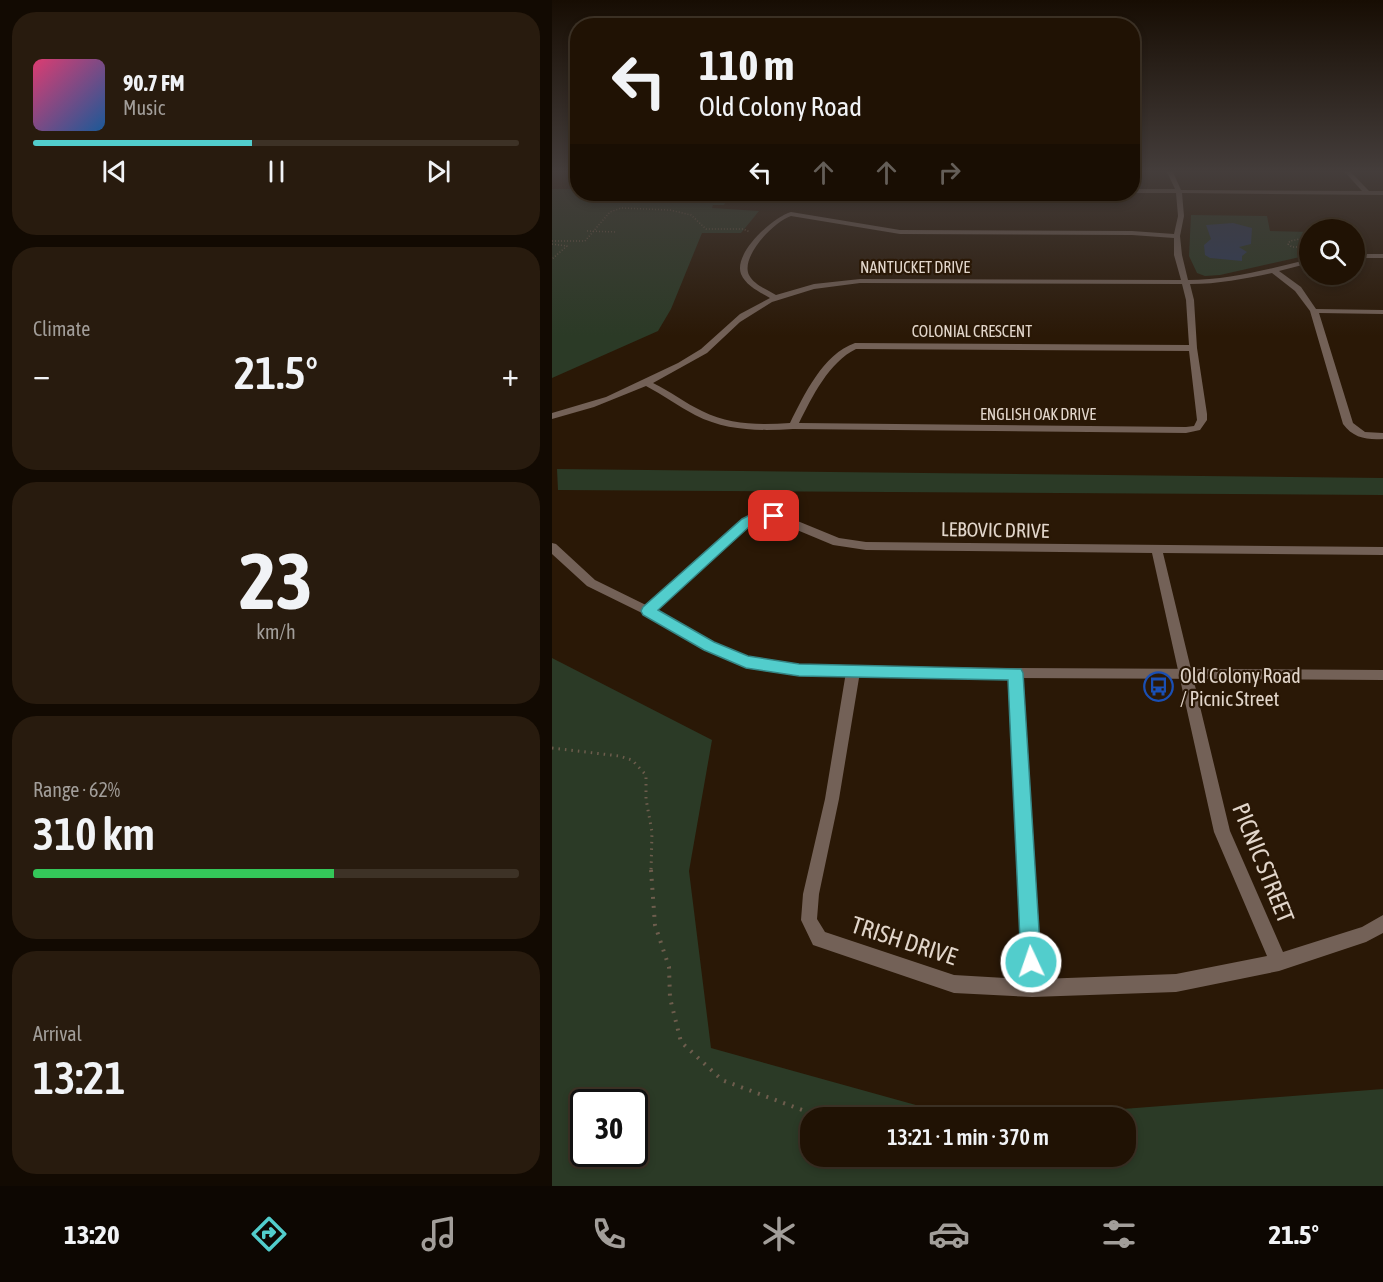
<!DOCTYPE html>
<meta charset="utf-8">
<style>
:root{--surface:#201204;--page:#281b0e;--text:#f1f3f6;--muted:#a29e9a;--line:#3d3226;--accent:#52cdcc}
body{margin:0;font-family:"Asap Condensed",sans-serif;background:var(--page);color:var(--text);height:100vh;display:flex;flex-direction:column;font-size:22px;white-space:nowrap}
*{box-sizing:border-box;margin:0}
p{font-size:20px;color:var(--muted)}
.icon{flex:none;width:33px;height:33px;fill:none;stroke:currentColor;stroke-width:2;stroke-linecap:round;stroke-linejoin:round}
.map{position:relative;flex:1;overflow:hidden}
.drawer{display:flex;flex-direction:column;gap:12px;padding:12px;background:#120a02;width:552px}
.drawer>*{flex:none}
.top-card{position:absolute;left:18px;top:18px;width:570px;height:183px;border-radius:24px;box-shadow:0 3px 9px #0003,0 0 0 2px var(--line);background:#201204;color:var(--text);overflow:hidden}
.tools{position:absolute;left:747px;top:219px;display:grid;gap:12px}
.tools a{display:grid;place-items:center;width:66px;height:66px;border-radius:50%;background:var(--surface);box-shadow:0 3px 9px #0003,0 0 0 2px var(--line);font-size:30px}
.speed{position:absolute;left:18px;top:1089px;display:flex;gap:12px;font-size:30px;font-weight:700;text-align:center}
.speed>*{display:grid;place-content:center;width:78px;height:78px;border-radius:50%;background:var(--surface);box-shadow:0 3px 9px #0003,0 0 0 2px var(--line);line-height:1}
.speed .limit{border:3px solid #111;border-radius:9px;background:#fff;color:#111}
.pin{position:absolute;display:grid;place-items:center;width:51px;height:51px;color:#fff;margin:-26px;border-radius:12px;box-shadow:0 3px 9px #0006}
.me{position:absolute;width:66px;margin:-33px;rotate:357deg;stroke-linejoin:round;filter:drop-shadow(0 0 4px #0008)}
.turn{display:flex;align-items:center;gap:21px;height:126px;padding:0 30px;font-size:27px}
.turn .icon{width:78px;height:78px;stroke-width:2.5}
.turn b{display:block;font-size:42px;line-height:51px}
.lanes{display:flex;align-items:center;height:57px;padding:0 30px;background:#0003;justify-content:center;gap:30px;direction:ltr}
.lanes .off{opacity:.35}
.big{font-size:45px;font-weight:600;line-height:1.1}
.drawer .card{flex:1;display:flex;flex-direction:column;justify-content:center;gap:9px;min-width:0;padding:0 21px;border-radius:24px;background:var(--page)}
.drawer .dial{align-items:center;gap:0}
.dial b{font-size:78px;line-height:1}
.song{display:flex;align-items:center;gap:18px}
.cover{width:72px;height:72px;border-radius:9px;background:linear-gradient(135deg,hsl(340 70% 55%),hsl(210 70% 35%))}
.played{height:6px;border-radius:3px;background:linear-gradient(90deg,var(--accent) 45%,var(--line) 45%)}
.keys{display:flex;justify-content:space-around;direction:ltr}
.heat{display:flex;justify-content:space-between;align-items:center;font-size:33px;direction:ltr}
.charge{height:9px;border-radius:4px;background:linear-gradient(90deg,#34c759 62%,var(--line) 0)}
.trip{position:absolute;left:248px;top:1107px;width:336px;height:60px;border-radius:24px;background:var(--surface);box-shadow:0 3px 9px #0003,0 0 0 2px var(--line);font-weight:600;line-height:60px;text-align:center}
.dock{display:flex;height:96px;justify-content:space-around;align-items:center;background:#0d0702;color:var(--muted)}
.dock .icon{width:42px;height:42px}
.dock .current{color:var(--accent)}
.dock b{font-size:27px;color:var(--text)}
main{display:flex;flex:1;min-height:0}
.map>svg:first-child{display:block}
</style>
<main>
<section class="drawer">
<div class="card">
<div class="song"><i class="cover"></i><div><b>90.7 FM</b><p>Music</p></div></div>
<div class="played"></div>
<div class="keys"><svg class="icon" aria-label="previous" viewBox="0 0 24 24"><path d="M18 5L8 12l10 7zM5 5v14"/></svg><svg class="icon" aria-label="pause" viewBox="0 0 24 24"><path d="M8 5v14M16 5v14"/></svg><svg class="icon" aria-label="next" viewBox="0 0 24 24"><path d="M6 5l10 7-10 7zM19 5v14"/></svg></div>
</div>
<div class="card"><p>Climate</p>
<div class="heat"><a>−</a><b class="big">21.5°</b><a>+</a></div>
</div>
<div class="card dial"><b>23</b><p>km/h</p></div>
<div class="card"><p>Range · 62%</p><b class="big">310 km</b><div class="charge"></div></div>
<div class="card"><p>Arrival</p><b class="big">13:21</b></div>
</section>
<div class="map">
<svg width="831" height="1186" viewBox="0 0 831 1186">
<rect width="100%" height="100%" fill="#2a1806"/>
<!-- green -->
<path fill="#2b3a26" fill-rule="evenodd" d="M0,189H25L26,194H178L172,205H161L160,208L207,211L189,233H150L119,309L106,331L0,378Z
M639,215L715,216L718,231L757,232V255L668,275L653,276L645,273L637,256Z
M5,469L831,478V495L6,490Z
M0,658L160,740L137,871L159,1048L407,1117L258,1118V1156H573V1118L467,1117L831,1089V1186H0ZM32,1102H82V1154H32Z"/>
<!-- water -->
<path fill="#2d3d5d" d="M681,223L700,228L699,244L687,247L695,252L690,256V261L658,258L653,255L652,245L659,239L654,225Z"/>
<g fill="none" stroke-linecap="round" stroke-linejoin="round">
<!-- path-far2 -->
<path stroke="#6d5d4d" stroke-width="1.5" stroke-dasharray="1 2" stroke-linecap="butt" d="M35,231L64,232
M758,237L738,241L736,244L740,247H758
M751,238L758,242
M0,241H33L58,212L69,208L118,210L139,215L154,229H191L198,232
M0,244L15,246L0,259"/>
<!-- path-far1 -->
<path stroke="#6d5d4d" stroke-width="3" stroke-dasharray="1.5 5" stroke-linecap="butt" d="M0,748L67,756L80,760L94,775V799L100,832L99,871"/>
<!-- path -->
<path stroke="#6d5d4d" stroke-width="4" stroke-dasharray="2 7" stroke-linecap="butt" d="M99,870L103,925L117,967L118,998L129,1042L170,1080L269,1117"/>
<!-- minor -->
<path fill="#736157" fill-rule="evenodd" d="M614,170H620L629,190L810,191L791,170H797L817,191H831V195L630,193L632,216L628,236L630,255L636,280C678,280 717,269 758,259V263L727,271L749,287L764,309L831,310V314L767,313L801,423L813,432L831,433V439C815,440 801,438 791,424L758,311L743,291L720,273C692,279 666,284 638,284L642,300L645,348L655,414V420L648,430L634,433L241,429C207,431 174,431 143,415C126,406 111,395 94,386L42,407L0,419V413L54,397L126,363L149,349L188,314L218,298C208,292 194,286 189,274C181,253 221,217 239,212L348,230L580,231L622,234L626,216L624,193H580V189H623ZM239,216L348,234L580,235L622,238V255L629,280L308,279L262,284L224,295C216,290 202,285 197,275C188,256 223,221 239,216ZM308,283L630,284L634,300L637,345L303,343C271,354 252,395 238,423C207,425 178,425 150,411C133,403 118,391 101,383L155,353L188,322L220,302L262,289ZM304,349L637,351L645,420L642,426L634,427L247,423C260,397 277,362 304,349Z
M802,254H831V258H802Z
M206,511L226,513L287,538L314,542L831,547V555L611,553L678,831L731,952L810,927L831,915V933L814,942L727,971L624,992L480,997L402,993L261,945L249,920L251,894L273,799L294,672L296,668L301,667L306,668L308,672L287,799L267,894L265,919L273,932L402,975L471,979L456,673L458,669L463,668L468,669L470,673L488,979L624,974L715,956L662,832L600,553L314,550L281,545L221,520L208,519L198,525L100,614H92L90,611L92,608L190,519Z"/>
<!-- tertiary -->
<path fill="#736157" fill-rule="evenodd" d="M0,543L4,544L43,580L100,608L162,642L195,657L247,665L301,667L831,670V680L301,677L247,675L189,666L152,650L92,614L35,586L0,554Z"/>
</g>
<!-- sky -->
<linearGradient id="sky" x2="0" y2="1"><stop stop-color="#170d03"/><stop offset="0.51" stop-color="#443d3b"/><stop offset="1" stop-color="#443d3b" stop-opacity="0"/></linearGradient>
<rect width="831" height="336" fill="url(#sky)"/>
<!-- route -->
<path fill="#52cdcc" stroke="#358585" stroke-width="1.5" d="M206,511L222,512L228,516C222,522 208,520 199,525L106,610L162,642L196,656L247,664L469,669L471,673L489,962L486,969L479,972L472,969L469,962L456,680L247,676L194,668L152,650L91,615L89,611L91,607L190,519Z"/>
<!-- icons -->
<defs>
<symbol id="bus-ring" viewBox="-11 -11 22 22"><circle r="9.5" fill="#2a1806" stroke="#1a4fb4" stroke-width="1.5"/><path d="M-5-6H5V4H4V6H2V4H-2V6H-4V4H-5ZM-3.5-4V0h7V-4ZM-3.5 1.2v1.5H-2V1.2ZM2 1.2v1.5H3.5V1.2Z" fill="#1a4fb4"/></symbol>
</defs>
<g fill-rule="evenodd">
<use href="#bus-ring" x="590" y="670" width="33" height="33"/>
</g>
<g text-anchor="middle" stroke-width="4.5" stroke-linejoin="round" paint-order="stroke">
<!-- far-street labels -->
<g font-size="16" fill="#e2d6cb" stroke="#2a1806">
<text x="363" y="273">NANTUCKET DRIVE</text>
<text x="420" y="337">COLONIAL CRESCENT</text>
<text x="486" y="420">ENGLISH OAK DRIVE</text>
</g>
<!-- street labels -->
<g font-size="20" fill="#e2d6cb" stroke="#2a1806">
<text transform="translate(443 530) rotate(1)" y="7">LEBOVIC DRIVE</text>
</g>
<!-- poi labels -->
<g font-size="20" fill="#e2d6cb" stroke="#2a1806" text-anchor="start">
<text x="628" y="683">Old Colony Road<tspan x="628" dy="23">/ Picnic Street</tspan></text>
</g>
<!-- near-street labels -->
<g font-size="24" fill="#e2d6cb" stroke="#2a1806">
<text transform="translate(711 863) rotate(68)" y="8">PICNIC STREET</text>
<text transform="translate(352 941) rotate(18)" y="8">TRISH DRIVE</text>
</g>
</g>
</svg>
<div class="tools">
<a><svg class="icon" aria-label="search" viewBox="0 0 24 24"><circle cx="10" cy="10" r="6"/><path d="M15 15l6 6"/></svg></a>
</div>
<div class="speed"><div class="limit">30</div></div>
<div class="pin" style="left:222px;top:516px;background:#d93025"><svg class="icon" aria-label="arrive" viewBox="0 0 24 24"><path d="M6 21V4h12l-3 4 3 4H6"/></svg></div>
<svg class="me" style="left:479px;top:962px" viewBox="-20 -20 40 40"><circle r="17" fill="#52cdcc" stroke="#fff" stroke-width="3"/><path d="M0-11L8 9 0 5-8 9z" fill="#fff"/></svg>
<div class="trip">13:21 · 1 min · 370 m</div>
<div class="top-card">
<div class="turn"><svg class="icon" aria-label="left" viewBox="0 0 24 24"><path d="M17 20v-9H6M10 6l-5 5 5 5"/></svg><div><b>110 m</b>Old Colony Road</div></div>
<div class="lanes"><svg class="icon" aria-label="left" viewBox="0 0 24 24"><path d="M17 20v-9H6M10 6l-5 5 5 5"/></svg><svg class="icon off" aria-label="ahead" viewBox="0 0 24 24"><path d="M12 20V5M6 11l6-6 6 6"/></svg><svg class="icon off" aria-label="ahead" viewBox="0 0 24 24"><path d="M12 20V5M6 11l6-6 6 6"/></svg><svg class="icon off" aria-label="right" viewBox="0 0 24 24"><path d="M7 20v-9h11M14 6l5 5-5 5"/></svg></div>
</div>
</div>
</main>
<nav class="dock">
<b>13:20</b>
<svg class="icon current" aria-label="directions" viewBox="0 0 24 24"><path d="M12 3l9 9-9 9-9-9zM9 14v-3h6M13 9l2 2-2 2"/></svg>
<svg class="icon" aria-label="music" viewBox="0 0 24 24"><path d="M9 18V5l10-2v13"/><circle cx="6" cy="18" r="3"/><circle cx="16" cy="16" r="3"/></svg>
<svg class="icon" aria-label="phone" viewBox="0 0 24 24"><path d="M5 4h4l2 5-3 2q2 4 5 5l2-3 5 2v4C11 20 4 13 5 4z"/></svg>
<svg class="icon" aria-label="climate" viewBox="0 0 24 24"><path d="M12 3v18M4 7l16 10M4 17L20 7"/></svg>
<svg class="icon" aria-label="car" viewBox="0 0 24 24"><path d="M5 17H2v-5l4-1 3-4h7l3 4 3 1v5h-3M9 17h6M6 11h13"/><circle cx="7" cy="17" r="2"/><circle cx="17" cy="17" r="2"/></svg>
<svg class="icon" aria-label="filters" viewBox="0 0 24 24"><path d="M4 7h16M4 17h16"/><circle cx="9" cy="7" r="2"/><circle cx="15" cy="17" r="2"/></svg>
<b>21.5°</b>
</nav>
